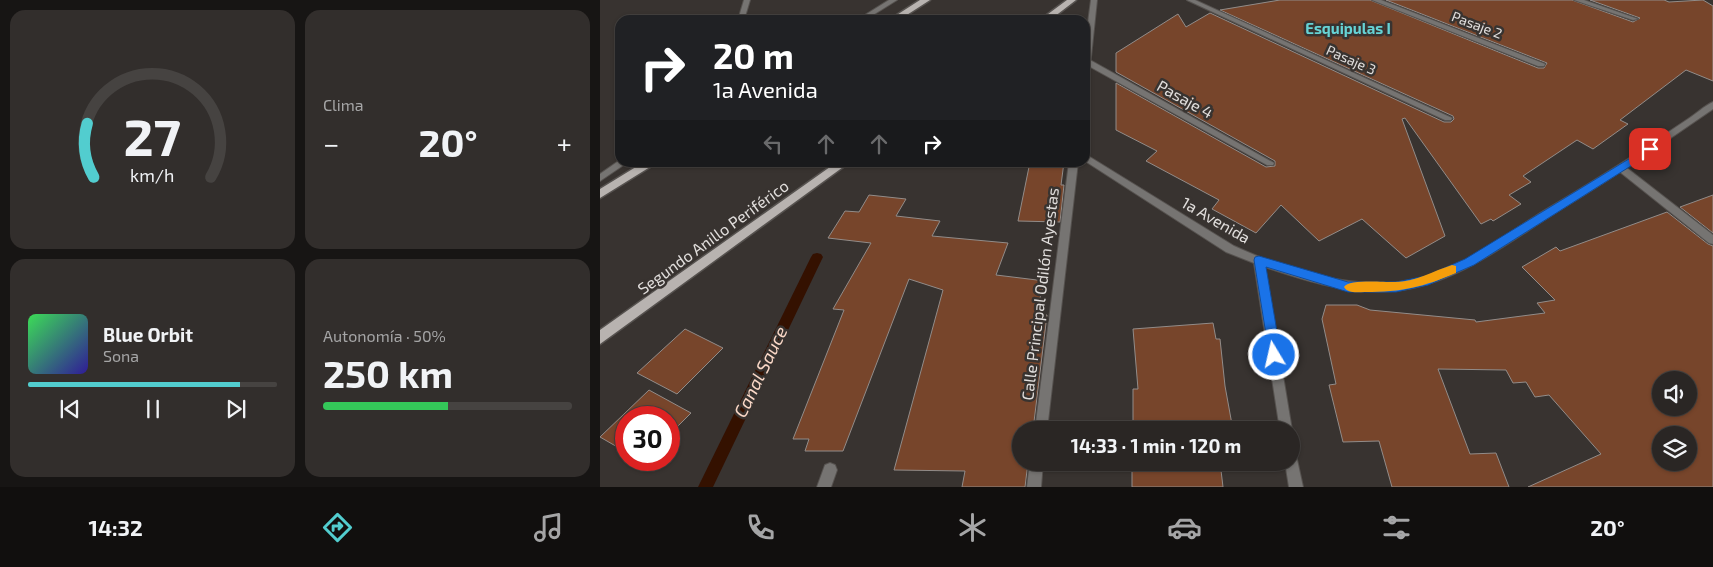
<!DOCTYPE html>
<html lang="es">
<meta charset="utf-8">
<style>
:root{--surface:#2a2624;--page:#322e2c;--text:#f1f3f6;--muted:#a5a5a6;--line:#464341;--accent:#52cdcf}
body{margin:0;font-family:"Exo 2",sans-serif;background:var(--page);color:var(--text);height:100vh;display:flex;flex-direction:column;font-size:19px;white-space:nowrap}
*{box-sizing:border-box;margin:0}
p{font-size:16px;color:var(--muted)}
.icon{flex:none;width:28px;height:28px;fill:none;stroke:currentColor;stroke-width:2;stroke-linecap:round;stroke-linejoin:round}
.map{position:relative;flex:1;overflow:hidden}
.sheet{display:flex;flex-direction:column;gap:10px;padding:10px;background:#171514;width:600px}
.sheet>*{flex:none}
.guide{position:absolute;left:15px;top:15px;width:475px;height:152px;border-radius:15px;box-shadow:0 1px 4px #0004,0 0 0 1px var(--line);background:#202124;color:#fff;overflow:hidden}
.tools{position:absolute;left:1052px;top:371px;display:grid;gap:10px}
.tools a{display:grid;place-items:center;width:45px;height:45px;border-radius:50%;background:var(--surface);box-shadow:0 1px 4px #0004,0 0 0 1px var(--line);font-size:25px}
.speed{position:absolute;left:15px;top:406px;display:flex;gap:10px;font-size:25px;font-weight:700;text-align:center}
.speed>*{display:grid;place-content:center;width:65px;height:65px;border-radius:50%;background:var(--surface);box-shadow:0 1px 4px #0004,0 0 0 1px var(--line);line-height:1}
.speed .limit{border:8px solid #d22;background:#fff;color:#111}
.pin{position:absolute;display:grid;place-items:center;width:42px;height:42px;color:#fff;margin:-21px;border-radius:10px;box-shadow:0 2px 8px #0006}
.me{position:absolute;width:55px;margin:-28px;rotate:351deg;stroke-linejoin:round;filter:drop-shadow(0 0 4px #0008)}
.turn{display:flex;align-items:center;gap:18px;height:105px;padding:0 15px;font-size:22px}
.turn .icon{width:65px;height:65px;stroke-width:2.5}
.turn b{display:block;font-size:35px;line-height:42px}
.lanes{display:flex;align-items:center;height:48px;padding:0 15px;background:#0003;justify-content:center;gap:25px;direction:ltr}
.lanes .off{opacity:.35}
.big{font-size:38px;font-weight:700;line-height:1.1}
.sheet .tile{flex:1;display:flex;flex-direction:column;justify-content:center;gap:8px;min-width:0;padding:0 18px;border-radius:15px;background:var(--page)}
.sheet .dial{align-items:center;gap:0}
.dial svg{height:130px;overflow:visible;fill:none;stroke:var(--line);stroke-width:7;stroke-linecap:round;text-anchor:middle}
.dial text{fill:var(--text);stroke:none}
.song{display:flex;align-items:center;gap:15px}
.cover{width:60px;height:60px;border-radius:8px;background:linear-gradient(135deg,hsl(130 70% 55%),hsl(250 70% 35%))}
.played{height:5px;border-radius:2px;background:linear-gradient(90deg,var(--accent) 85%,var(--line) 85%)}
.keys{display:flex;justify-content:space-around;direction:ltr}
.heat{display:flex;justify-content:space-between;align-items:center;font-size:28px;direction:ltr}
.charge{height:8px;border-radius:4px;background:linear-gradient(90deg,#34c759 50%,var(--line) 0)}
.sheet .tiles{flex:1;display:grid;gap:10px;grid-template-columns:repeat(2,1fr)}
.trip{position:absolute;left:412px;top:421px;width:288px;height:50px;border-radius:25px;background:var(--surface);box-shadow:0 1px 4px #0004,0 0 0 1px var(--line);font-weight:700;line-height:50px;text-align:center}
.tab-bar{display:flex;height:80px;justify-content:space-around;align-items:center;background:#110f0e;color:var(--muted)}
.tab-bar .icon{width:35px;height:35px}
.tab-bar .current{color:var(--accent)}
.tab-bar b{font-size:22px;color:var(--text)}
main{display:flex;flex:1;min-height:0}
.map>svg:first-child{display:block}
</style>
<main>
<section class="sheet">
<div class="tiles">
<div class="tile dial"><svg viewBox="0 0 100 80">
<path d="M14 69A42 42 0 1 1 86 69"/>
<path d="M14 69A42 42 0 0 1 10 36" stroke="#52cdcf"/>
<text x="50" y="56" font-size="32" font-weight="700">27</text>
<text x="50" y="72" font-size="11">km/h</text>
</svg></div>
<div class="tile"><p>Clima</p>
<div class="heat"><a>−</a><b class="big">20°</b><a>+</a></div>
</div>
<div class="tile">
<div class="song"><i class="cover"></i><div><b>Blue Orbit</b><p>Sona</p></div></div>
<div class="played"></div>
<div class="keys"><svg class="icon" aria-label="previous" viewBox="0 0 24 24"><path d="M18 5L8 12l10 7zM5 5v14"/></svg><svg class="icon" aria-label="pause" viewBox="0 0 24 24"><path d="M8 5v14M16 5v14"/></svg><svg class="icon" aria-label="next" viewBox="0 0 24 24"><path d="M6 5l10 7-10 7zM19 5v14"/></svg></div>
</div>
<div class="tile"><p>Autonomía · 50%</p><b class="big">250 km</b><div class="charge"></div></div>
</div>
</section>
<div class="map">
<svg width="1113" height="487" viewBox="0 0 1113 487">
<rect width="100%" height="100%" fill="#383330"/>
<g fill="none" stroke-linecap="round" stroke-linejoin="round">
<!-- stream -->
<path fill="#341100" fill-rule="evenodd" d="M217,253L221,254L223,257L113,487H98L211,257L213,254Z"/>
</g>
<!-- building -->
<path fill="#77452b" stroke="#928c89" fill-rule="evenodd" d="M680,0H770L938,68H944L947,63L786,0H972L1033,22L1040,18L990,0H1064L1069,2L1103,0L1113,6V81L1086,70L1020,120L1028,124L993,149L977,140L923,176L931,182L909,195L921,204L893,221L891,219L881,224L805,118L802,119L845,236L806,258L762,219L719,241L681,205L656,233L612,209L619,200L546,161L557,151L516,130V83L666,167L675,166V161L516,72V53L578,14L586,27L610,13L844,122H851L854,119L853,116L620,10Z
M430,162H464L461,185H464L460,222L418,221Z
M269,195L306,199L296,216L340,221L332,236L408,243L396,275L445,281L435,315H447L433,430H421V462H428L425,487H362L365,471L294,470L343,290L309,279L243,451H205L209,439H193L244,310L233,309L271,243L228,238L245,211L259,212Z
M1113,195V233L1080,207Z
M1067,212L1108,244L1113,246V487H928L1001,454L949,395L935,397L926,382L913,383L906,370L838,369L870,454L896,453L909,487H792L779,441L743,442L729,385L736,384L722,319L726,305H757L770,310L875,320L876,322L945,313L937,303L955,300L922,267L956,247L960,251ZM1061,380H1089V408H1061ZM1061,435H1089V462H1061Z
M613,323L616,339H620L625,386L633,430H533V389H538L533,329Z
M85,329L123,348L77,394L37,373Z
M49,390L91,413L69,435V418H26V452L0,437Z
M532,462H620L623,487H532Z"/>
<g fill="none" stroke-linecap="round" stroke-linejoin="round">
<defs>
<path id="service" d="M144,0H150L144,20H138Z
M289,0H297L265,20H257Z
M587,0H595L852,118L851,120H845Z
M772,0H781L945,64L944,66H938Z
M974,0H984L1038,19L1033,20Z
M485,60H490L674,163L673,165H667L485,64Z
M20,160V162H28L0,181V174Z
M230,463L235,465L237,470L231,487H217L225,465Z"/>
<path id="minor" d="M491,0H497L489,76L485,78V45Z
M1113,102V109L1027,168L1113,235V244L1109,243L1020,172C995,189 969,204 943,221C898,250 850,286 794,291C750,295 706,281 665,267L692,430L691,432V430H680L654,263L626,252L485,161V154L634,246C686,270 755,291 814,280C859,271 899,239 937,215C970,195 1002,176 1034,155C1052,143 1070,131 1088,119C1096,114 1104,106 1113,102Z
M469,162H478L447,430H435Z
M691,454L696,455L703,487H689L685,462H691Z
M430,462H443L441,487H427Z"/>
<path id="primary" d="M320,0H330L299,20H289Z
M467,0H476L450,20H440Z
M44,162H58L0,198V189Z
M237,162H250L0,344V330Z"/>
</defs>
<!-- service casing -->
<use href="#service" stroke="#56524f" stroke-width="2"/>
<!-- minor casing -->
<use href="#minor" stroke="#56524f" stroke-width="2"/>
<!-- primary casing -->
<use href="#primary" stroke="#56524f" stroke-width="3"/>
<!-- service -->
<use href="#service" fill="#767472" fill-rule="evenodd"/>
<!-- minor -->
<use href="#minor" fill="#767472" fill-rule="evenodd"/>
<!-- primary -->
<use href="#primary" fill="#b8b3b0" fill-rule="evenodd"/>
</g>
<!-- route -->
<path fill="#1a73e8" stroke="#114b97" d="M1050,146L1055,149L1053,152L874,265L828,285L796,292H748L666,267L681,355L679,359H670L654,260L655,257L659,256L748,282H796L826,276L865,259Z"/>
<!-- slow -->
<path fill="#f59e0b" d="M852,265L856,266V273C823,287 802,292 765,292C758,292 748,294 744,287C748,279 782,282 793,282C813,283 833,271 852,265Z"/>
<g text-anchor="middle" stroke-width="5" stroke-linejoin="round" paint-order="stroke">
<!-- far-street labels -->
<g font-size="14" fill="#e1dedc" stroke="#383330">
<text transform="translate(877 25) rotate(21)" y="5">Pasaje 2</text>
<text transform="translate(751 60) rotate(24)" y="5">Pasaje 3</text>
</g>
<!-- far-neighbourhood labels -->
<g font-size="15" font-weight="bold" fill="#66d3d5" stroke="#383330">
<text x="748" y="34">Esquipulas I</text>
</g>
<!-- street labels -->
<g font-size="16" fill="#e1dedc" stroke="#383330">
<text transform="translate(585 99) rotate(29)" y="6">Pasaje 4</text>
<text transform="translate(616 220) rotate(30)" y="6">1a Avenida</text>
<text transform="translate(113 237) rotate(-36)" y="6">Segundo Anillo Periférico</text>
<text transform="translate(440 294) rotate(-83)" y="6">Calle Principal Odilón Ayestas</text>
</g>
<!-- water labels -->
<g font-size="18" font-style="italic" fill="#fad8c7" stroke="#383330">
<text transform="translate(161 372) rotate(-64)" y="6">Canal Sauce</text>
</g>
</g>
</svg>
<div class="tools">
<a><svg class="icon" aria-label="sound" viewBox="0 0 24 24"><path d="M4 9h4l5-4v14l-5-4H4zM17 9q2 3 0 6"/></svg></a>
<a><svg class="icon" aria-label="layers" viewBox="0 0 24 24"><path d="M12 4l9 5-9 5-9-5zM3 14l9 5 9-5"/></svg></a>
</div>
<div class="speed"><div class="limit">30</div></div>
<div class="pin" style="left:1050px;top:149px;background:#d93025"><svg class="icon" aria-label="arrive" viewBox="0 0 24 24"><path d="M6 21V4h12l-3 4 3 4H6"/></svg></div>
<svg class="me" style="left:674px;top:355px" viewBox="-20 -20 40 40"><circle r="17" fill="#1a73e8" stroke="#fff" stroke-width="3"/><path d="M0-11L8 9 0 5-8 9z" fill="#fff"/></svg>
<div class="trip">14:33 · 1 min · 120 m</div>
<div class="guide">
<div class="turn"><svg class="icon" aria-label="right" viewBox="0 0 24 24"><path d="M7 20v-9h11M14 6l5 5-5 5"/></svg><div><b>20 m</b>1a Avenida</div></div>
<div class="lanes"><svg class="icon off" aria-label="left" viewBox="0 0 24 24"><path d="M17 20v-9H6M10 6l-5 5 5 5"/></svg><svg class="icon off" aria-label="ahead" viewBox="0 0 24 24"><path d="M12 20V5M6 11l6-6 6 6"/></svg><svg class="icon off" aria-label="ahead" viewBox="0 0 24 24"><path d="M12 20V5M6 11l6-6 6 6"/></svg><svg class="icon" aria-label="right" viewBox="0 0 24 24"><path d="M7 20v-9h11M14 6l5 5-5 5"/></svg></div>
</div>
</div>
</main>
<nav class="tab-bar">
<b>14:32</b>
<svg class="icon current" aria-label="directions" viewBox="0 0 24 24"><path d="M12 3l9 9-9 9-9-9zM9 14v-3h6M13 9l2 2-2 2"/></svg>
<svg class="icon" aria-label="music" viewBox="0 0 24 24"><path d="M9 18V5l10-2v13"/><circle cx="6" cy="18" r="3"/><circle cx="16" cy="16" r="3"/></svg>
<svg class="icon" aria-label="phone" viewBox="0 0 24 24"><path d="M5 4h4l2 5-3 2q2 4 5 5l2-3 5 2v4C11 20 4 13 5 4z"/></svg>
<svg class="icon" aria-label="climate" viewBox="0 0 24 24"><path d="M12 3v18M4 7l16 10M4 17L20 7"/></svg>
<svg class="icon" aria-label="car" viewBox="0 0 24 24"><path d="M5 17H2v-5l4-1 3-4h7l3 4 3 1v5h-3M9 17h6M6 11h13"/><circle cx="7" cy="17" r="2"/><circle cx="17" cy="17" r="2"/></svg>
<svg class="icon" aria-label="filters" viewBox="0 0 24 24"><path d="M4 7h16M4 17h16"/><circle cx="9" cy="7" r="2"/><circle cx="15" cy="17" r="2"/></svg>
<b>20°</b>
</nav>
